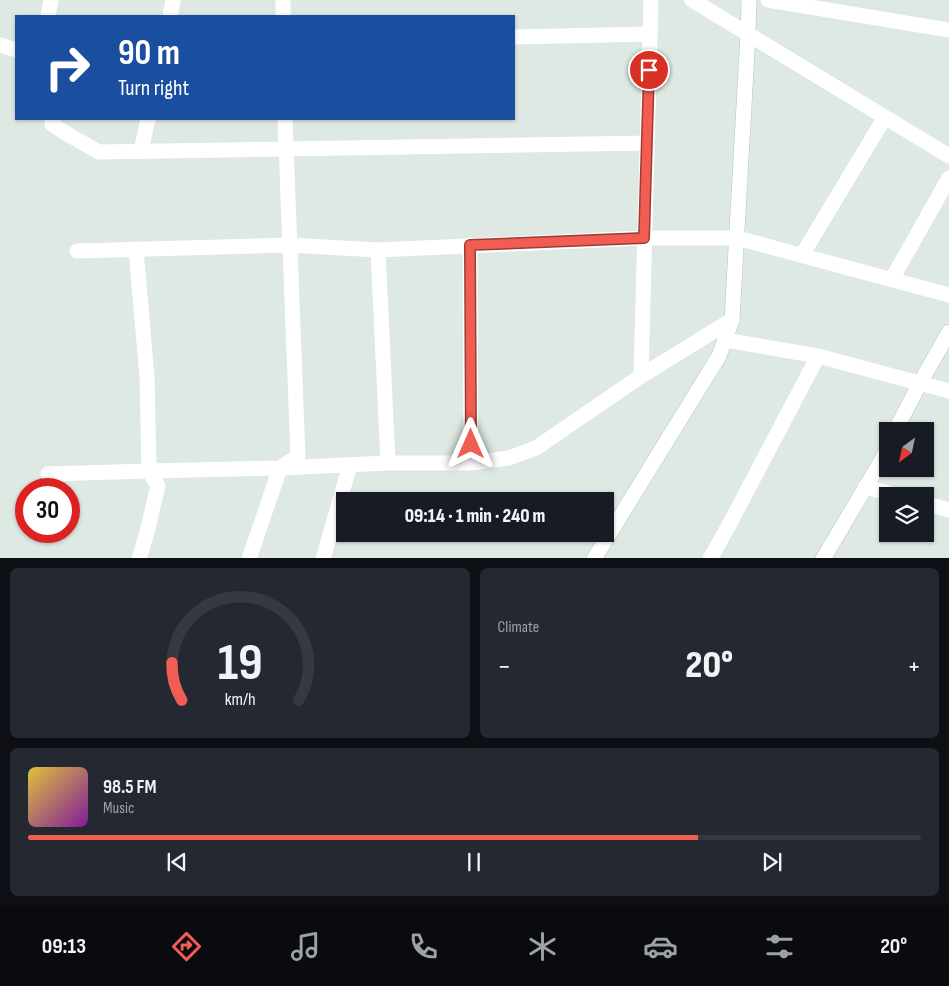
<!DOCTYPE html>
<meta charset="utf-8">
<style>
:root{--surface:#171b24;--page:#242831;--text:#f1f3f6;--muted:#9ea1a6;--line:#363941;--accent:#f15d53}
body{margin:0;font-family:"Sofia Sans Condensed",sans-serif;background:var(--page);color:var(--text);height:100vh;display:flex;flex-direction:column;font-size:19px;white-space:nowrap}
*{box-sizing:border-box;margin:0}
p{font-size:16px;color:var(--muted)}
.icon{flex:none;width:28px;height:28px;fill:none;stroke:currentColor;stroke-width:2;stroke-linecap:round;stroke-linejoin:round}
.map{position:relative;height:558px;overflow:hidden}
.details{display:flex;flex-direction:column;gap:10px;padding:10px;background:#0d0f14;flex:1}
.details>*{flex:none}
.guide{position:absolute;left:15px;top:15px;width:500px;height:105px;border-radius:0px;box-shadow:0 1px 4px #0004;background:#1a4fa0;color:#fff;overflow:hidden}
.needle{width:32px;rotate:213deg}
.fabs{position:absolute;left:879px;top:422px;display:grid;gap:10px}
.fabs a{display:grid;place-items:center;width:55px;height:55px;border-radius:0px;background:var(--surface);box-shadow:0 1px 4px #0004;font-size:25px}
.speed{position:absolute;left:15px;top:478px;display:flex;gap:10px;font-size:25px;font-weight:700;text-align:center}
.speed>*{display:grid;place-content:center;width:65px;height:65px;border-radius:50%;background:var(--surface);box-shadow:0 1px 4px #0004;line-height:1}
.speed .limit{border:8px solid #d22;background:#fff;color:#111}
.pin{position:absolute;display:grid;place-items:center;width:42px;height:42px;color:#fff;margin:-21px;border:2px solid #fff;border-radius:50%;box-shadow:0 1px 5px #0007}
.me{position:absolute;width:55px;margin:-28px;rotate:0deg;stroke-linejoin:round;filter:drop-shadow(0 0 4px #0008)}
.turn{display:flex;align-items:center;gap:18px;height:105px;padding:0 20px;font-size:22px}
.turn .icon{width:65px;height:65px;stroke-width:2.5}
.turn b{display:block;font-size:35px;line-height:42px}
.big{font-size:38px;font-weight:800;line-height:1.1}
.details .card{flex:1;display:flex;flex-direction:column;justify-content:center;gap:8px;min-width:0;padding:0 18px;border-radius:8px;background:var(--page)}
.details .dial{align-items:center;gap:0}
.dial svg{height:130px;overflow:visible;fill:none;stroke:var(--line);stroke-width:7;stroke-linecap:round;text-anchor:middle}
.dial text{fill:var(--text);stroke:none}
.song{display:flex;align-items:center;gap:15px}
.cover{width:60px;height:60px;border-radius:8px;background:linear-gradient(135deg,hsl(50 70% 55%),hsl(290 70% 35%))}
.played{height:5px;border-radius:2px;background:linear-gradient(90deg,var(--accent) 75%,var(--line) 75%)}
.keys{display:flex;justify-content:space-around;direction:ltr}
.heat{display:flex;justify-content:space-between;align-items:center;font-size:28px;direction:ltr}
.details .tiles{flex:1;display:grid;gap:10px;grid-template-columns:1fr 1fr}
.card:last-child{grid-column:span 2}
.trip{position:absolute;left:336px;top:492px;width:278px;height:50px;border-radius:0px;background:var(--surface);box-shadow:0 1px 4px #0004;font-weight:800;line-height:50px;text-align:center}
.dock{display:flex;height:80px;justify-content:space-around;align-items:center;background:#090b0e;color:var(--muted)}
.dock .icon{width:35px;height:35px}
.dock .current{color:var(--accent)}
.dock b{font-size:22px;color:var(--text)}
.map>svg:first-child{display:block}
</style>
<div class="map">
<svg width="949" height="559" viewBox="0 0 949 559">
<rect width="100%" height="100%" fill="#dde9e2"/>
<g fill="none" stroke-linecap="round" stroke-linejoin="round">
<defs>
<path id="secondary" d="M895,431L920,383L949,332
M594,559L719,356L732,320L748,34L749,0
M823,559L881,461L888,447"/>
</defs>
<!-- secondary casing -->
<use href="#secondary" stroke="#b1c9bb" stroke-width="16"/>
<!-- street -->
<path stroke="#fff" stroke-width="15" d="M283,0V16
M692,0L949,156
M768,0L949,30
M48,16L51,0
M170,16L173,0
M514,37L650,34
M0,45L16,50
M52,119V124L67,134L99,152L647,143
M141,151L148,119
M470,245L471,463
M136,249L147,378L149,471L158,486L147,532L139,559
M378,250L388,463
M77,251L289,245L378,250L644,238H737L949,295
M802,255L885,117
M892,279L949,178
M725,340L818,356L949,391
M641,376L651,0
M48,474L149,471L280,468L388,463H471L509,458L536,448L641,376L732,320
M865,487L900,496
M925,503L949,510
M249,559L280,468L298,456L285,119
M323,559L350,465
M710,559L729,525L818,356"/>
<!-- secondary -->
<use href="#secondary" stroke="#fff" stroke-width="15"/>
</g>
<g fill="none" stroke-linecap="round" stroke-linejoin="round">
<defs>
<path id="route" d="M471,444L470,245L644,238L649,70"/>
</defs>
<!-- route casing -->
<use href="#route" stroke="#9d3c36" stroke-width="12"/>
<!-- route -->
<use href="#route" stroke="#f15d53" stroke-width="9"/>
</g>
</svg>
<div class="fabs">
<a><svg class="needle" viewBox="-14 -14 28 28"><path d="M0-13l5 13h-10z" fill="#e53935"/><path d="M0 13l5-13h-10z" fill="#9ea1a6"/></svg></a>
<a><svg class="icon" aria-label="layers" viewBox="0 0 24 24"><path d="M12 4l9 5-9 5-9-5zM3 14l9 5 9-5"/></svg></a>
</div>
<div class="speed"><div class="limit">30</div></div>
<div class="pin" style="left:649px;top:70px;background:#d93025"><svg class="icon" aria-label="arrive" viewBox="0 0 24 24"><path d="M6 21V4h12l-3 4 3 4H6"/></svg></div>
<svg class="me" style="left:471px;top:444px" viewBox="-20 -20 40 40"><path d="M0-17L14 15 0 8-14 15z" fill="#f15d53" stroke="#fff" stroke-width="4"/></svg>
<div class="trip">09:14 · 1 min · 240 m</div>
<div class="guide">
<div class="turn"><svg class="icon" aria-label="right" viewBox="0 0 24 24"><path d="M7 20v-9h11M14 6l5 5-5 5"/></svg><div><b>90 m</b>Turn right</div></div>
</div>
</div>
<section class="details">
<div class="tiles">
<div class="card dial"><svg viewBox="0 0 100 80">
<path d="M14 69A42 42 0 1 1 86 69"/>
<path d="M14 69A42 42 0 0 1 8 46" stroke="#f15d53"/>
<text x="50" y="56" font-size="32" font-weight="700">19</text>
<text x="50" y="72" font-size="11">km/h</text>
</svg></div>
<div class="card"><p>Climate</p>
<div class="heat"><a>−</a><b class="big">20°</b><a>+</a></div>
</div>
<div class="card">
<div class="song"><i class="cover"></i><div><b>98.5 FM</b><p>Music</p></div></div>
<div class="played"></div>
<div class="keys"><svg class="icon" aria-label="previous" viewBox="0 0 24 24"><path d="M18 5L8 12l10 7zM5 5v14"/></svg><svg class="icon" aria-label="pause" viewBox="0 0 24 24"><path d="M8 5v14M16 5v14"/></svg><svg class="icon" aria-label="next" viewBox="0 0 24 24"><path d="M6 5l10 7-10 7zM19 5v14"/></svg></div>
</div>
</div>
</section>
<nav class="dock">
<b>09:13</b>
<svg class="icon current" aria-label="directions" viewBox="0 0 24 24"><path d="M12 3l9 9-9 9-9-9zM9 14v-3h6M13 9l2 2-2 2"/></svg>
<svg class="icon" aria-label="music" viewBox="0 0 24 24"><path d="M9 18V5l10-2v13"/><circle cx="6" cy="18" r="3"/><circle cx="16" cy="16" r="3"/></svg>
<svg class="icon" aria-label="phone" viewBox="0 0 24 24"><path d="M5 4h4l2 5-3 2q2 4 5 5l2-3 5 2v4C11 20 4 13 5 4z"/></svg>
<svg class="icon" aria-label="climate" viewBox="0 0 24 24"><path d="M12 3v18M4 7l16 10M4 17L20 7"/></svg>
<svg class="icon" aria-label="car" viewBox="0 0 24 24"><path d="M5 17H2v-5l4-1 3-4h7l3 4 3 1v5h-3M9 17h6M6 11h13"/><circle cx="7" cy="17" r="2"/><circle cx="17" cy="17" r="2"/></svg>
<svg class="icon" aria-label="filters" viewBox="0 0 24 24"><path d="M4 7h16M4 17h16"/><circle cx="9" cy="7" r="2"/><circle cx="15" cy="17" r="2"/></svg>
<b>20°</b>
</nav>
